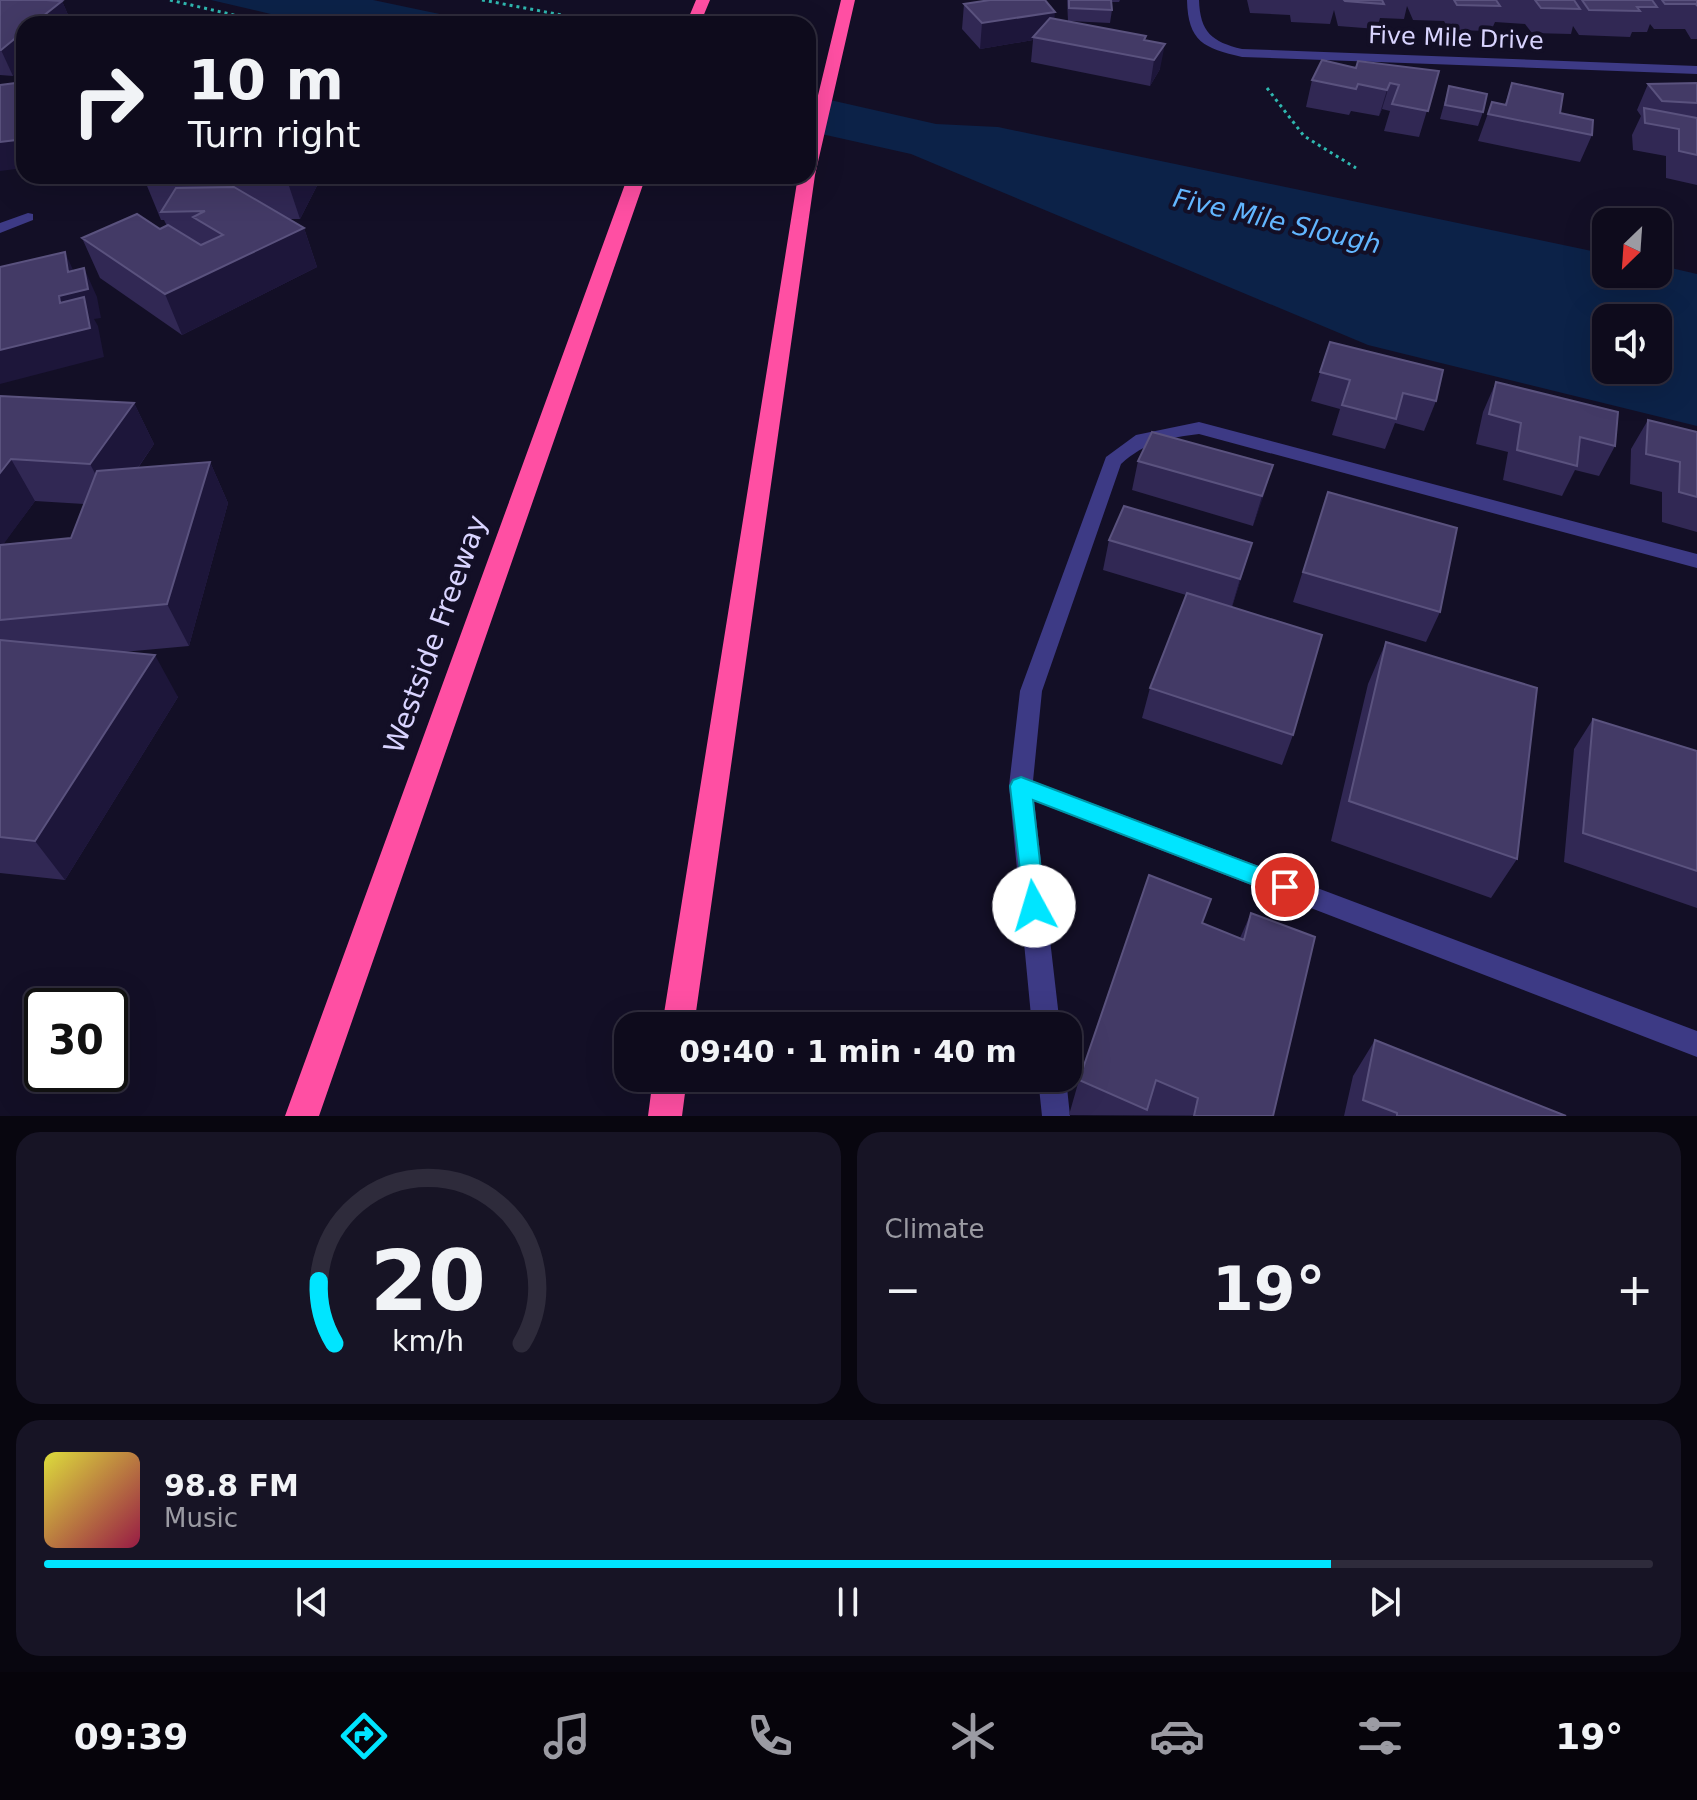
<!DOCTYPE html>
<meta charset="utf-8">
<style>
:root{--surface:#0e0b1c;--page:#171425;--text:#f1f3f6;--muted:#9b9ba3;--line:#2e2b3b;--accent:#00e5ff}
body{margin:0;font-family:"DejaVu Sans",sans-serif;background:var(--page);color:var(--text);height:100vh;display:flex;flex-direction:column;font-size:30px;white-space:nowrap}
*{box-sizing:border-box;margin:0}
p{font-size:26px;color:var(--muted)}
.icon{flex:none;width:44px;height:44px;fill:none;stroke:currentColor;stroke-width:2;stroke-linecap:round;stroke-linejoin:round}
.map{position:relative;height:1116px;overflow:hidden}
.drawer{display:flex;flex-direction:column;gap:16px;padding:16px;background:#08060f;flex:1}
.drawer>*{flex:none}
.hud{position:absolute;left:16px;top:16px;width:800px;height:168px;border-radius:24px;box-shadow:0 8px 32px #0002,0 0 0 2px var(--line);background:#0e0b1c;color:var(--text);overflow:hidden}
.needle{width:52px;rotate:205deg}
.buttons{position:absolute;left:1592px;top:208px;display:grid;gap:16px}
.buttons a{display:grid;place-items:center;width:80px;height:80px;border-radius:16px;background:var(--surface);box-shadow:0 8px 32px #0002,0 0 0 2px var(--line);font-size:40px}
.speed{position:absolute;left:24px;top:988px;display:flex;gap:16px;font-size:40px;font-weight:700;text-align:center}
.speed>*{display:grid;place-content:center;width:104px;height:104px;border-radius:50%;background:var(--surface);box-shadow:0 8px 32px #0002,0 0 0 2px var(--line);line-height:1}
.speed .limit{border:4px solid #111;border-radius:12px;background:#fff;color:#111}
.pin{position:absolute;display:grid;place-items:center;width:68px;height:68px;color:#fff;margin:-34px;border:4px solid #fff;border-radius:50%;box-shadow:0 2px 8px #0007}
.me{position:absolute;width:88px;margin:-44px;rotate:354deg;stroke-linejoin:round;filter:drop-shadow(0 0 6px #0008)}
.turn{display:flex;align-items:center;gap:28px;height:168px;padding:0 40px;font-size:36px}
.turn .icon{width:104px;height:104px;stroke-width:2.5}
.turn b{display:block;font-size:56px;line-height:68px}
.big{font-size:60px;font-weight:800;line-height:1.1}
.drawer .widget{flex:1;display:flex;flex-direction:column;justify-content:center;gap:12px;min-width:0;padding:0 28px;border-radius:24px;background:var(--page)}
.drawer .dial{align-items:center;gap:0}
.dial svg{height:208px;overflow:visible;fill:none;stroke:var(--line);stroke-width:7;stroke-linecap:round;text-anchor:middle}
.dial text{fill:var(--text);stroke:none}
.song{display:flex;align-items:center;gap:24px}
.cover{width:96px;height:96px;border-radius:12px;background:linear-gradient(135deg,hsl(60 70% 55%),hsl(340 70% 35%))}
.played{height:8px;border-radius:4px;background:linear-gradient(90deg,var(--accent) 80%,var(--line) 80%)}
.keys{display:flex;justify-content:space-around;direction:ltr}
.heat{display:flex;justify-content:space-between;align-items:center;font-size:44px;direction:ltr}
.drawer .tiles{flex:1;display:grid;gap:16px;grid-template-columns:1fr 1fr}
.widget:last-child{grid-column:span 2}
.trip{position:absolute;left:614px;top:1012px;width:468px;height:80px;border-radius:24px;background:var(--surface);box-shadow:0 8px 32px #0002,0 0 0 2px var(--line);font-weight:800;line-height:80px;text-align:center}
.tabs{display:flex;height:128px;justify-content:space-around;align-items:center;background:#06040b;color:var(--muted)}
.tabs .icon{width:56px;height:56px}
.tabs .current{color:var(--accent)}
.tabs b{font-size:36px;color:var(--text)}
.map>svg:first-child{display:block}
</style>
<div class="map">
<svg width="1697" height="1116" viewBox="0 0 1697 1116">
<rect width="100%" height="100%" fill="#130f26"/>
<!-- water -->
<path fill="#0c2248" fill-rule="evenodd" d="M211,0H373L487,24H313Z
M808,95L936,124L998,127L1606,254V274H1658V265L1697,274V426L1368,345L911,154L808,131ZM1606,318H1658V370H1606Z"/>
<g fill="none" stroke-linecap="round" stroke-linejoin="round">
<!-- path -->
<path stroke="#2fb8b0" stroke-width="3" stroke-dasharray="3 4" stroke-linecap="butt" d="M170,0L272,24
M482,0L610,24
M1267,88L1304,136L1356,168"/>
<!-- minor -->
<path fill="#3d3a85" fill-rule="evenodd" d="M1187,0H1199C1200,32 1212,42 1242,49L1697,66V74L1242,57C1204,48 1188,42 1187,0Z
M28,213L33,214V220L0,233V223Z
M1199,422L1697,554V568L1199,434C1168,438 1145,442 1121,464L1042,691L1033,781L1697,1031V1057L1034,801L1060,1026H1032L1009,786L1020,691L1106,457L1136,435Z
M1038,1078H1066L1070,1116H1042Z"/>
<!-- highway -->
<path fill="#ff4fa3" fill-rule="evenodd" d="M696,0H710L700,24H686Z
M841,0H855L815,175L694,1026H662L798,176H808V137Z
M628,176H646L319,1116H285Z
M653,1078H687L682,1116H648Z"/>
</g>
<!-- wall -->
<path fill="#312854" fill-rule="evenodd" d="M0,0L62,1L72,24H24L13,76L0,75Z
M1065,0H1120L1119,2H1111L1112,10L1110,23L1069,21L1146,40L1160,69L1150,86L1031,62L1033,40L980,49L962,29L964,4L1068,21L1067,0Z
M1247,0H1697V39H1691L1685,29H1654L1650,24L1647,32H1632L1630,37L1579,35L1573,26L1571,34L1532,33L1525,24L1495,22L1491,31L1449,30L1444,21L1413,20L1407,6L1404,19L1380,18L1377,29L1338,26L1334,10L1330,24L1291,22L1290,15L1250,13Z
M1356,68L1439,71L1419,137L1384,131L1390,111L1382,109L1379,116L1351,111L1349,115L1306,107L1312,80Z
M1512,83L1592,135L1580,162L1478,141L1492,102L1505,104Z
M1697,83V185L1666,178V156L1633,150L1632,135L1641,116L1637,110L1648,84Z
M1449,86L1483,112L1478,126L1440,119Z
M322,176L300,219H289L304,228L317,267L182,335L100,278L82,238L160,229L167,226L164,220H161L145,181Z
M1330,342L1436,401L1424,431L1395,423L1385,449L1332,435L1340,409L1311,401Z
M1496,382L1615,446L1599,476L1575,470L1562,496L1503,480L1508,452L1476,444L1483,412Z
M0,396L134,403L154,444L138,468L210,462L228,503L189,646L123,652L178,697L65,880L0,873ZM35,501L84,504L71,538L3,544Z
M1648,420L1697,432V532L1662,522V492L1630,484L1631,449Z
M1138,461L1273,465L1253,526L1132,490Z
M1328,492L1440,612L1426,642L1293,602Z
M1109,540L1252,543L1232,607L1293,735L1282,765L1142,718L1150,688L1186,595L1103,570Z
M1386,642L1517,859L1491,898L1331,841L1368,684Z
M1593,719L1697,751V908L1564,862L1574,749Z
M1251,913L1273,1116L1069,1115L1079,1080L1202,923L1240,938Z
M1375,1040L1566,1116H1344L1353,1076Z"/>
<!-- shaded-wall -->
<path fill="#1d163a" d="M62,1L72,24H33Z
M1055,12L1053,38L1033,37V40L980,49L982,23Z
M24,31V66L13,76L1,50Z
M1165,44L1160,69L1150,86L1154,60Z
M1390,83L1382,109L1379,116L1387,90Z
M24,139V168L0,171V142Z
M289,176H322L300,219L287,180Z
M304,228L317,267L182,335L165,294Z
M65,252L78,281L84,268L97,297L101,318L94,319L98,326L104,357L0,384V350L60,303L59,296L68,272Z
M134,403L154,444L112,505L90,464Z
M11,459L35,501L0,549V473Z
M210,462L228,503L189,646L167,604Z
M1273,465L1264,495L1253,526L1262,496Z
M1252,543L1243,573L1231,609L1240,579Z
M155,655L178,697L65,880L35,841Z"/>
<!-- building -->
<path fill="#433a66" stroke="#5a527e" stroke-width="2" d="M0,0H46L62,1L33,24H24V31L1,50H0Z
M990,0H1045L1055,12L982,23L964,4Z
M1069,0H1111L1112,10L1069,8Z
M1344,0H1382L1384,4L1345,1Z
M1454,0H1496L1500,6L1457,5Z
M1535,0H1574L1580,9L1541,8Z
M1582,0H1652L1657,7H1637L1640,11L1589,10Z
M1662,0H1697V6L1696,4H1665Z
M1050,18L1146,36L1144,40L1165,44L1154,60L1033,37Z
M1322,60L1356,68L1358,61L1439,71L1428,111L1392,104L1399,85L1390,83L1387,90L1358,84L1356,89L1312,80Z
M24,82V139L0,142V85Z
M1512,83L1563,94L1560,113L1593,120L1592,135L1488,114L1492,102L1506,105Z
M1697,83V103L1662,101L1648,84Z
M1449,86L1487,94L1483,112L1445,105Z
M1644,108L1697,118V155L1679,151V129L1645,123Z
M149,176H289L287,180L145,181Z
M234,187L304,228L165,294L82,238L137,214L160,229L168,225L201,245L223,235L193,217L205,211L161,212L176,188Z
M65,252L68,272L84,268L88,289L59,296L60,303L84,297L90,328L0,350V267Z
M1330,342L1443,370L1436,401L1403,393L1396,419L1342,405L1350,380L1320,372Z
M1496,382L1618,412L1615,446L1580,437L1577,466L1517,450L1521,423L1489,414Z
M0,396L134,403L90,464L11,459L0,473Z
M1648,420L1697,432V497L1679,492L1680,462L1646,454Z
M1152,432L1273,465L1262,496L1138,461Z
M210,462L167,604L0,620V545L71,538L97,471Z
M1328,492L1457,528L1440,612L1303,572Z
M1124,506L1252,543L1240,579L1109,540Z
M1187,593L1322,635L1293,735L1150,688Z
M0,640L155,655L35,841L0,837Z
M1386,642L1537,688L1517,859L1349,801Z
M1593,719L1697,751V871L1583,833Z
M1149,875L1211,899L1202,923L1244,940L1251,913L1315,937L1273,1116H1194L1198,1098L1156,1080L1147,1110L1079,1080Z
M1375,1040L1566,1116H1397V1113L1363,1100Z"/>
<!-- route -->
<path fill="#00e5ff" stroke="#0095a6" stroke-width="2" d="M1021,777L1293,880L1297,887L1293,894L1285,897L1033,800L1045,906L1042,913L1034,916L1025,913L1010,786L1013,780Z"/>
<g text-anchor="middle" stroke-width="8" stroke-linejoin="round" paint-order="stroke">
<!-- far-street labels -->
<g font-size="24" fill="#d9d4ff" stroke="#130f26">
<text transform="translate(1456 38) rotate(2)" y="8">Five Mile Drive</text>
</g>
<!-- far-water labels -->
<g font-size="26" font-style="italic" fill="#62b6ff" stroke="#130f26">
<text transform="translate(1277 221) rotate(13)" y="9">Five Mile Slough</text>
</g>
<!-- street labels -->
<g font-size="28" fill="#d9d4ff" stroke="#130f26">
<text transform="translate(435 634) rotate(-70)" y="10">Westside Freeway</text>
</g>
</g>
</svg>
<div class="buttons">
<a><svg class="needle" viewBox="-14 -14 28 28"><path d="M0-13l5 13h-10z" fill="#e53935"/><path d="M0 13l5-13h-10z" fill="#9b9ba3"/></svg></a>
<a><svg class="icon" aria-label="sound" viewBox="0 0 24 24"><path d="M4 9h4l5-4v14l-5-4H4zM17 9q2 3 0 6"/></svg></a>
</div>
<div class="speed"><div class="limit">30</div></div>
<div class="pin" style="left:1285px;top:887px;background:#d93025"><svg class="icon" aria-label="arrive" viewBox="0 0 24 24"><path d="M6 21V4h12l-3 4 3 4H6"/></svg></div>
<svg class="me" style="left:1034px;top:906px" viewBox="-20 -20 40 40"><circle r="19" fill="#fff"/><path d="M0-13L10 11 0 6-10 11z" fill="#00e5ff"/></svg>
<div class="trip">09:40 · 1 min · 40 m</div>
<div class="hud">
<div class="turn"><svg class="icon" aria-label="right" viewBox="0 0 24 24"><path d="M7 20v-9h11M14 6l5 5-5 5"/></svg><div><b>10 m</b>Turn right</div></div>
</div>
</div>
<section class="drawer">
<div class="tiles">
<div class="widget dial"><svg viewBox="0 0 100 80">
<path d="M14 69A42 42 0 1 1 86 69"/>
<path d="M14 69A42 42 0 0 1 8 45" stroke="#00e5ff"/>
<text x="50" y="56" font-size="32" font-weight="700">20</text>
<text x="50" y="72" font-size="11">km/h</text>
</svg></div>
<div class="widget"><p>Climate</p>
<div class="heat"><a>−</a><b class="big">19°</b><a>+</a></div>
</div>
<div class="widget">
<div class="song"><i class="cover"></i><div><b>98.8 FM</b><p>Music</p></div></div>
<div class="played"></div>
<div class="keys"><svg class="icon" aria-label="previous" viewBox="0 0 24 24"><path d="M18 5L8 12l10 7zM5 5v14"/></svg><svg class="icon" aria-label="pause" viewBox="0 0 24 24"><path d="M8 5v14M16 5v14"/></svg><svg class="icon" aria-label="next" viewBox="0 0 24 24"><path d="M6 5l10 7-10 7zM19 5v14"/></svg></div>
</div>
</div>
</section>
<nav class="tabs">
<b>09:39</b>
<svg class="icon current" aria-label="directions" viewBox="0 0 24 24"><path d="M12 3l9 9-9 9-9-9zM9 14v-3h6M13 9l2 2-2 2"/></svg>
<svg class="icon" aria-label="music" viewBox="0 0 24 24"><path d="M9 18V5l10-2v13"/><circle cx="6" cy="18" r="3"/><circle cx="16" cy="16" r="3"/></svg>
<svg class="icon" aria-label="phone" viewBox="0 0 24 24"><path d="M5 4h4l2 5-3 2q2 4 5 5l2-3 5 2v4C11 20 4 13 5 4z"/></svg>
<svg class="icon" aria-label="climate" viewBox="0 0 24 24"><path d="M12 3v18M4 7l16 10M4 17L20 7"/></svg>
<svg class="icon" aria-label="car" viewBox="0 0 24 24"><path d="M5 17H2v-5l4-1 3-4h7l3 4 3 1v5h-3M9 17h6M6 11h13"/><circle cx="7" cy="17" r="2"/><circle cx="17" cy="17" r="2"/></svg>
<svg class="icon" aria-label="filters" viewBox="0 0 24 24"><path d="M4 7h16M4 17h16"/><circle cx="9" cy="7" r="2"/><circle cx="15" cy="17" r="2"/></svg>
<b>19°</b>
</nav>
